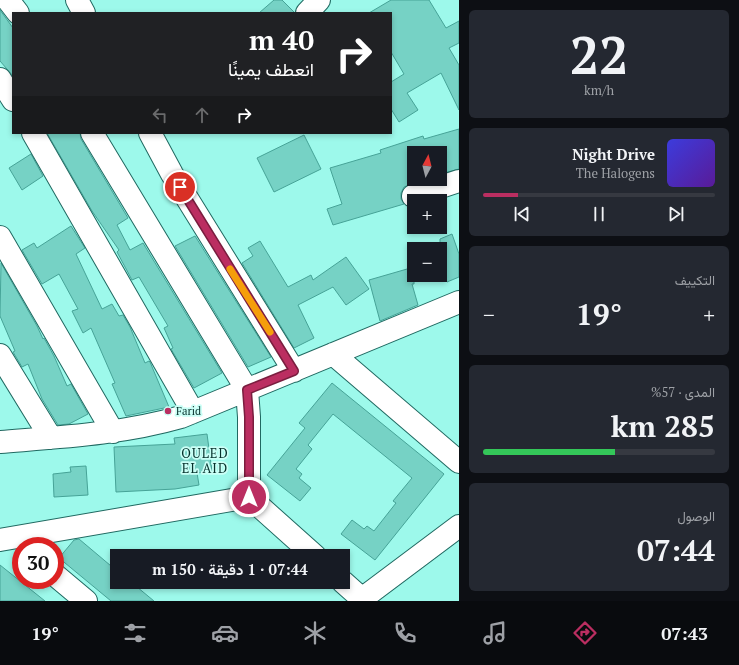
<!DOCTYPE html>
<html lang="ar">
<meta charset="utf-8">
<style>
:root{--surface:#171b24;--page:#242831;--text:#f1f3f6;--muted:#9ea1a6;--line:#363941;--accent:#bb2e61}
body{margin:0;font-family:"PT Serif",Vazirmatn,serif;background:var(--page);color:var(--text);direction:rtl;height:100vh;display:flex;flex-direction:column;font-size:15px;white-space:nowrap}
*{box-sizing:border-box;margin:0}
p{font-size:13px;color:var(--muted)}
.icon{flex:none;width:22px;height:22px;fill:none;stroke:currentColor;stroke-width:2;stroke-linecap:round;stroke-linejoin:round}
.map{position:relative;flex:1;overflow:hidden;direction:ltr}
.panel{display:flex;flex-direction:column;gap:10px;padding:10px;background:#0d0f14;width:280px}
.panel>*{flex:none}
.banner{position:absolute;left:12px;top:12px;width:380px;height:122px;border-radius:0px;box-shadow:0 2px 6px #0003;direction:rtl;background:#202124;color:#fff;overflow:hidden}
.needle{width:26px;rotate:7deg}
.controls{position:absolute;left:407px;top:146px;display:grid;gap:8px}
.controls a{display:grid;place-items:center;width:40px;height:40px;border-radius:0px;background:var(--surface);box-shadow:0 2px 6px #0003;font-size:20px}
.speed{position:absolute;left:12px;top:537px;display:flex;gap:8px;font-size:20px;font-weight:700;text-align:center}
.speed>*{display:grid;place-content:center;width:52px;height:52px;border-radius:50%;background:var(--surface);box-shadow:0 2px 6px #0003;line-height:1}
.speed .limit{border:6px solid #d22;background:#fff;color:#111}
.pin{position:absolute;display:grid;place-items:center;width:34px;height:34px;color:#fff;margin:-17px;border:2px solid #fff;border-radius:50%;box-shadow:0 1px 4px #0007}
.me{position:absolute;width:44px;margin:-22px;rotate:0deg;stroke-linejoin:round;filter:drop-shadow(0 0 3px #0008)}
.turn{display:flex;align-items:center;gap:14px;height:84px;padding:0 12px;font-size:18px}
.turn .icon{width:52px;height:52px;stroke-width:2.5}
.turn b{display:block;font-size:28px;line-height:34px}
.lanes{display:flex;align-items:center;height:38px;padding:0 12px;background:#0003;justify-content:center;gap:20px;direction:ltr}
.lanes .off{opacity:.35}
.big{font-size:30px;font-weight:600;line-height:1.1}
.panel .card{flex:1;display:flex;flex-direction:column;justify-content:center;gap:6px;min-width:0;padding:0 14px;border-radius:6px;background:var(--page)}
.panel .dial{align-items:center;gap:0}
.dial b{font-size:52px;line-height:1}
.song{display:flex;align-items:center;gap:12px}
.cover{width:48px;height:48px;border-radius:6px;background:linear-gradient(135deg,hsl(240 70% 55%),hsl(270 70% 35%))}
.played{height:4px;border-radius:2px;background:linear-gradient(90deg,var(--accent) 15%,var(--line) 15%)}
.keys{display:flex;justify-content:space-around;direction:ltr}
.heat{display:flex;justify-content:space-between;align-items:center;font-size:22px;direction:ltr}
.charge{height:6px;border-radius:3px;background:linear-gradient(90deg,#34c759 57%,var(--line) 0)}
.trip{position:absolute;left:110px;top:549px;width:240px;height:40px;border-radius:0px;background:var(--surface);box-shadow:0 2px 6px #0003;font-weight:600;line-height:40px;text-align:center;direction:rtl}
.tabs{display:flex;height:64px;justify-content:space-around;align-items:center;background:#090b0e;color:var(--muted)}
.tabs .icon{width:28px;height:28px}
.tabs .selected{color:var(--accent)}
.tabs b{font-size:18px;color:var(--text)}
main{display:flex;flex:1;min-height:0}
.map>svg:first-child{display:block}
</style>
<main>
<section class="panel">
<div class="card dial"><b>22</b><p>km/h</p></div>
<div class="card">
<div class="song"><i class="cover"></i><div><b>Night Drive</b><p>The Halogens</p></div></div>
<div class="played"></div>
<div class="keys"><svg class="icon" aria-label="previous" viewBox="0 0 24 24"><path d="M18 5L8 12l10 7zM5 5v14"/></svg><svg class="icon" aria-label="pause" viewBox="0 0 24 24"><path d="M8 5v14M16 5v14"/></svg><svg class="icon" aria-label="next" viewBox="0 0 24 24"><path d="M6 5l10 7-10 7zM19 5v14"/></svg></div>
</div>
<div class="card"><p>التكييف</p>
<div class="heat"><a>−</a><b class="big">19°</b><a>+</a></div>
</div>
<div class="card"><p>المدى · 57%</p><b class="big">285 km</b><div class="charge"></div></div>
<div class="card"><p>الوصول</p><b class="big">07:44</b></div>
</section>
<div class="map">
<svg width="459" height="601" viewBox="0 0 459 601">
<rect width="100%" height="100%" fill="#9df9eb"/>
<!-- building -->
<path fill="#76d2c5" stroke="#46a397" d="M274,0H282L295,13H259Z
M391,0H429L446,28L459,21V43L449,48L459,65V110L441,73L407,93L418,110L399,122L391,109V82L404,74L391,52V13H369Z
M0,10L13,28V76L0,61Z
M459,129V169L444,173L440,159V153H414V183L404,187L401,193V199L404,204L333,225L327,209L342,204L330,168L381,153L380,150L423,136L424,139Z
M47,133H80L81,139L128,218L117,225L130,250L143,243L222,373L194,388L171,349L173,348L164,328L168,326L139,277L132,280L117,252L119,250L92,211Z
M304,135L321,169L274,192L257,158Z
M31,154L43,176L22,190L9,168Z
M71,226L85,248L76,254L102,309L112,304L119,316L123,315L130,327L145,363L149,361L150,362L169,407L126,416L112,384L115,383L91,328L83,333L72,311L78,309L59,274L42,284L22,250L34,243L37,248Z
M452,234L459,254V277L447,282L443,272L440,273V239Z
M195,236L271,357L248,367L175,246Z
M260,241L288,287L311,275L313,280L346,257L369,289L346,305L333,287L298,305L314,338L294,348L242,263L253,256L248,248Z
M1,263L37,326L43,339L44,338L54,356L67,386L71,384L88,414L69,424L58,425L42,399L28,364L22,367L13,352L15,351L0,316Z
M414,267V284H412L418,305L380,321L369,280Z
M332,383L444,474L375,560L341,534L352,520L364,529L367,526L374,531L396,503L393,501L412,478L333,414L308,445L312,449L296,469L302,474L299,478L311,488L300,501L267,475L305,428L299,423Z
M207,434L212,471L197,473L199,485L175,489L116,492L114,447L175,444L174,438Z
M86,466L88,495L54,497L53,474L71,472L70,467Z
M79,539L117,571V582H131L154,601H111L59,558L74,540Z
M0,565L45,601H0Z"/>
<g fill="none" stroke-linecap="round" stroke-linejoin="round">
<defs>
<path id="minor" d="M8,0L18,13
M77,0L84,13
M307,13L319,0
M0,79L13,100
M33,133L193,412
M150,133L172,174L294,371
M413,196L459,181
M0,237L113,432
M333,354L459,462
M0,355L51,438
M0,442C61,437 122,434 181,417L459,302
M249,497L315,556
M0,540L249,497V417L247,390L92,133
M55,575L86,601
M343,582L362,599
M359,601L459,526"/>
</defs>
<!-- minor casing -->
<use href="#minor" stroke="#206961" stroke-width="24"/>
<!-- minor -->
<use href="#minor" stroke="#fff" stroke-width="22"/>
</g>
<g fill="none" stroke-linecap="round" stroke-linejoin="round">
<defs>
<path id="route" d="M180,187L294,371L247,390L249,417V497"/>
</defs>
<!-- route casing -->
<use href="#route" stroke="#7a1e3f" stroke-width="10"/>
<!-- route -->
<use href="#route" stroke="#bb2e61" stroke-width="7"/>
<!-- slow -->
<path stroke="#f59e0b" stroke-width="7" d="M230,269L270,332"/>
</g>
<!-- markers -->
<circle fill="#bb2e61" stroke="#cafff6" stroke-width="1.5" cx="168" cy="411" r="4"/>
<g text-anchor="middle" stroke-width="3.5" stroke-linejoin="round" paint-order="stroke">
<!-- poi labels -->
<g font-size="11" fill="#06302b" stroke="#cafff6" text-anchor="start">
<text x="176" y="415">Farid</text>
</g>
<!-- quarter labels -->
<g font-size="13" letter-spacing="1" fill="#06302b" stroke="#cafff6">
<text x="205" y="458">OULED<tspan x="205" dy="15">EL AID</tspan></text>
</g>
</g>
</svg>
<div class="controls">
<a><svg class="needle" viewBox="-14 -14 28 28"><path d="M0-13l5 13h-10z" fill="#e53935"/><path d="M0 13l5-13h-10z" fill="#9ea1a6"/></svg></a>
<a>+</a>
<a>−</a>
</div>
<div class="speed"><div class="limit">30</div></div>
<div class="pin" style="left:180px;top:187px;background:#d93025"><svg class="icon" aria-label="arrive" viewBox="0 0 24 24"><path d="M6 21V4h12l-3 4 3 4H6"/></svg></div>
<svg class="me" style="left:249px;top:497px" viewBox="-20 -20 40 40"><circle r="17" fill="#bb2e61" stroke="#fff" stroke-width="3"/><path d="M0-11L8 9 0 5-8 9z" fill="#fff"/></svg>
<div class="trip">07:44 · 1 دقيقة · 150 m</div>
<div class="banner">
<div class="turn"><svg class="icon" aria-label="right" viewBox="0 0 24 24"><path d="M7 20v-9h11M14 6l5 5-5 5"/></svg><div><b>40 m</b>انعطف يمينًا</div></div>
<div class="lanes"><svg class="icon off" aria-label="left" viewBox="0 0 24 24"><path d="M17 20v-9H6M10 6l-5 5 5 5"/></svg><svg class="icon off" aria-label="ahead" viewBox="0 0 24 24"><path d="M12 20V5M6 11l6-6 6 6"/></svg><svg class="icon" aria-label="right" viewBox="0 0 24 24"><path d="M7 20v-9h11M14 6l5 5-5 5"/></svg></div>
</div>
</div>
</main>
<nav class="tabs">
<b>07:43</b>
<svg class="icon selected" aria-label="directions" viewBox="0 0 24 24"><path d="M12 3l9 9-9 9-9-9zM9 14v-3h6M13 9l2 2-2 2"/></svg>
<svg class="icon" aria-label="music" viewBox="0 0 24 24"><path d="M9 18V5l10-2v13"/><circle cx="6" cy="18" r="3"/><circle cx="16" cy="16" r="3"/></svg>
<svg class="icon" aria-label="phone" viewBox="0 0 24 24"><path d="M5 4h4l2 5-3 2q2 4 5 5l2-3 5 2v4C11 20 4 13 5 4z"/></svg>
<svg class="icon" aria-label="climate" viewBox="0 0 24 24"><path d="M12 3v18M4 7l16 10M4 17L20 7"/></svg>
<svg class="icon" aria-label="car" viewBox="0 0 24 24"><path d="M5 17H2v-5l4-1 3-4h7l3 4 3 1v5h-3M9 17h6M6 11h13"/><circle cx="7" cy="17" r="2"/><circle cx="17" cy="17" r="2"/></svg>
<svg class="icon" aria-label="filters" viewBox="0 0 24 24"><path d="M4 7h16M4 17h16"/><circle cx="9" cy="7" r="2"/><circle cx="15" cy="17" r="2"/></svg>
<b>19°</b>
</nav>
